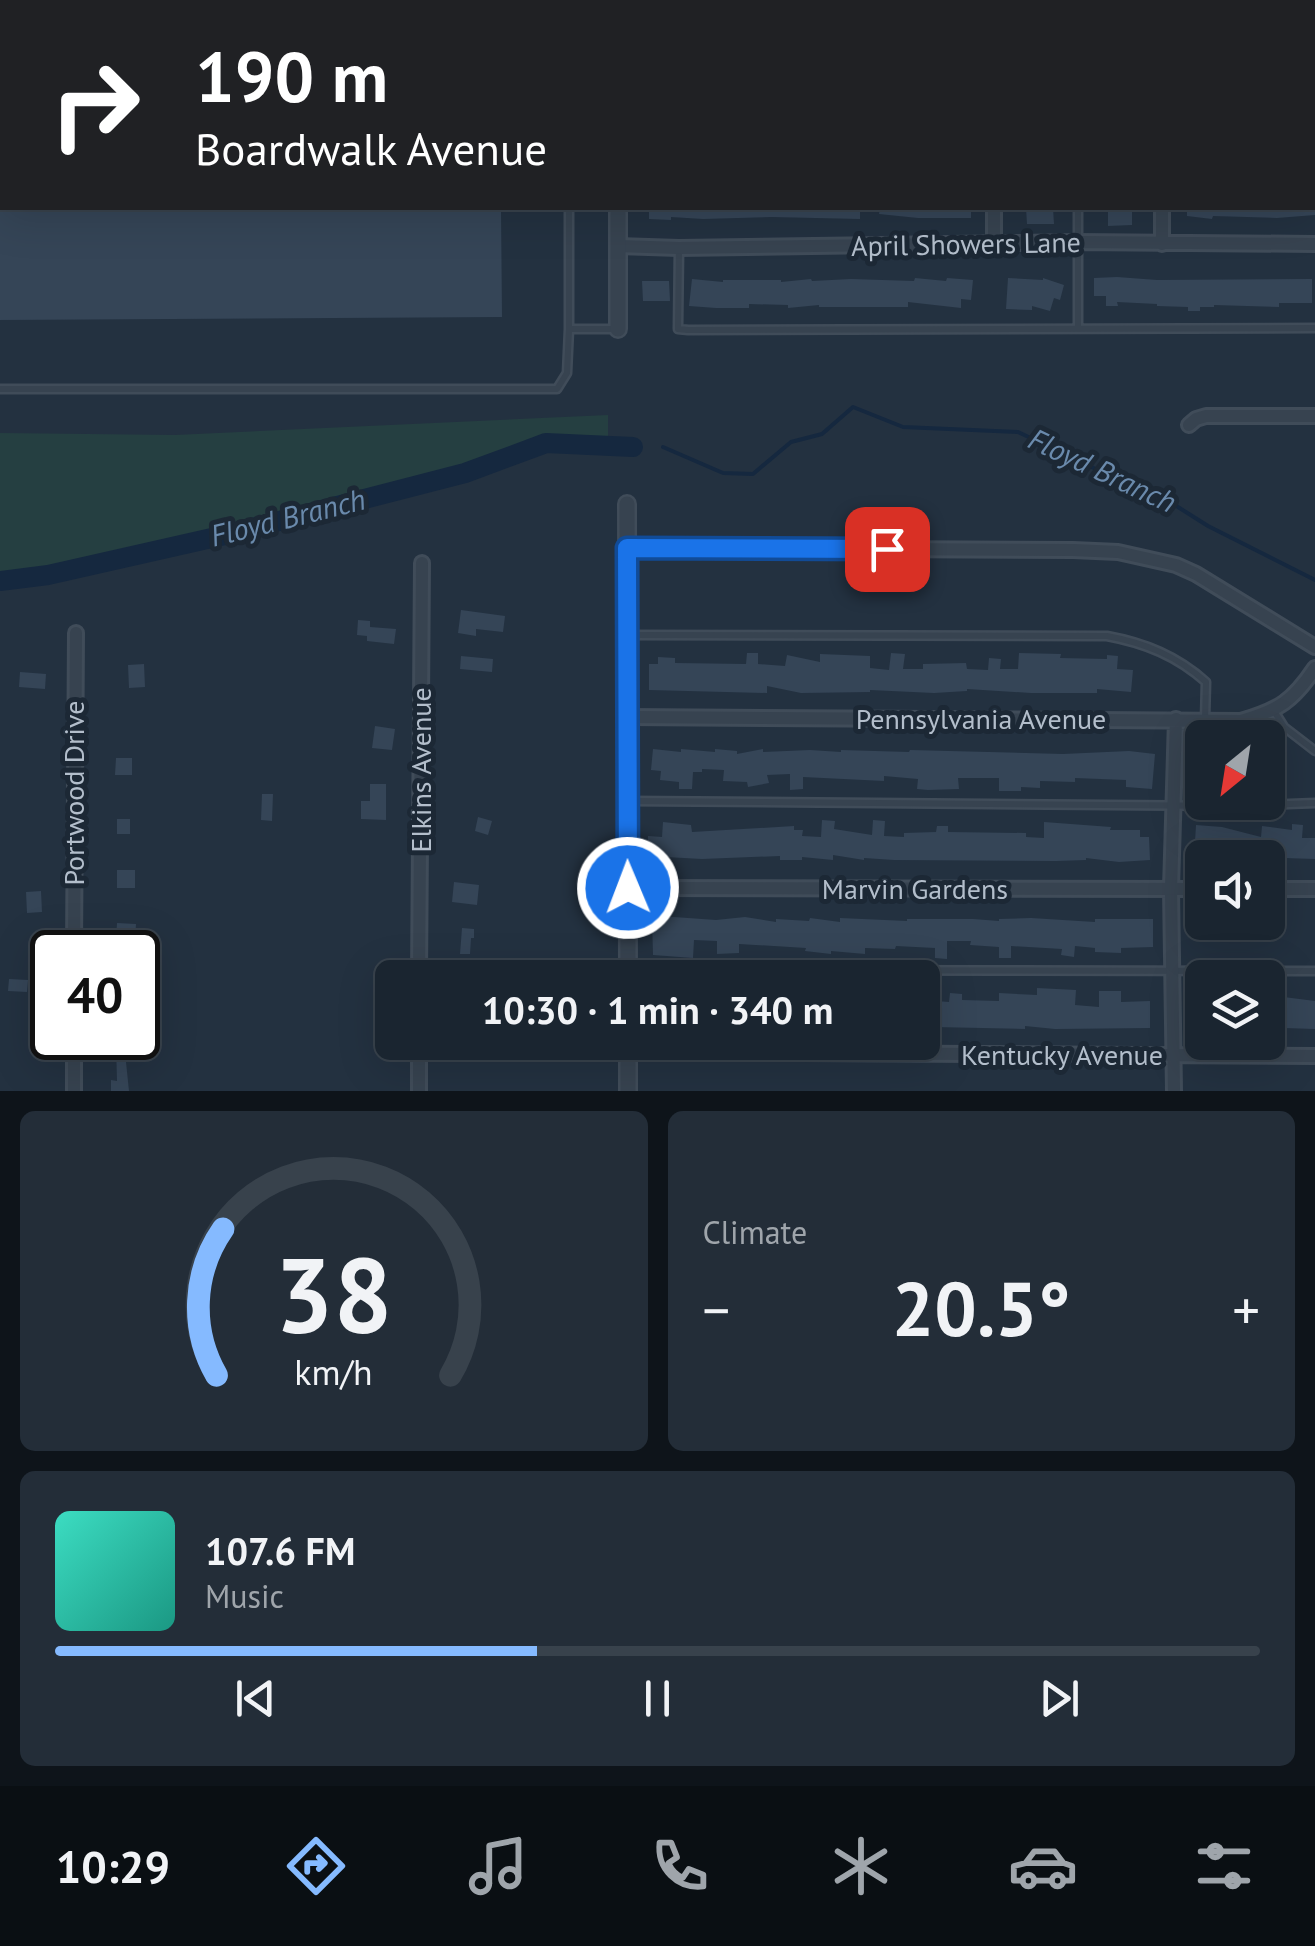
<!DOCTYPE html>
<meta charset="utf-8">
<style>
:root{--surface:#1a2530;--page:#232d38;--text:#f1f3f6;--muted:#9fa5ab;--line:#38424c;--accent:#85baff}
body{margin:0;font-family:"PT Sans",sans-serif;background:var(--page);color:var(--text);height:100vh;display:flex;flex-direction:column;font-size:38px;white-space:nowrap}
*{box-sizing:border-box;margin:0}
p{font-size:32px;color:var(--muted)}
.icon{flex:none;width:55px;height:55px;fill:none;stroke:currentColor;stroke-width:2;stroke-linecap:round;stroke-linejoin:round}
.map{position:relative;height:1091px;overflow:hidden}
.panel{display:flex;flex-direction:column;gap:20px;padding:20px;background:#0e141a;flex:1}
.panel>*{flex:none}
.hud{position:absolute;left:0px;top:0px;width:1315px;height:210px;box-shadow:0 10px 40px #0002,0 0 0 2px var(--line);background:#202124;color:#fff;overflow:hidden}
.needle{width:65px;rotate:210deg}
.buttons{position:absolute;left:1185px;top:720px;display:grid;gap:20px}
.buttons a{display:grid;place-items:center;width:100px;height:100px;border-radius:15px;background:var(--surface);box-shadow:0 10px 40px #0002,0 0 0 2px var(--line);font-size:50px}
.speed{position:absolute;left:30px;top:930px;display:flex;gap:20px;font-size:50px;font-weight:700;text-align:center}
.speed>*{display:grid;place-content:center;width:130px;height:130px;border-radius:50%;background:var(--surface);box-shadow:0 10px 40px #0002,0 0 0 2px var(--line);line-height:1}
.speed .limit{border:5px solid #111;border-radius:15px;background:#fff;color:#111}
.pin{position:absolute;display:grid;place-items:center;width:85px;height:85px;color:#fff;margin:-42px;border-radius:20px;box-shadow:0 5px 15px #0006}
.me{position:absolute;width:110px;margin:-55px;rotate:359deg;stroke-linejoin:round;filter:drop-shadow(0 0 8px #0008)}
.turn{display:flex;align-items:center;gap:35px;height:210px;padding:0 30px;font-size:45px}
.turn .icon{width:130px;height:130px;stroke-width:2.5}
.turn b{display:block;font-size:70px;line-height:85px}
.big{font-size:75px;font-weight:700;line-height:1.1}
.panel .widget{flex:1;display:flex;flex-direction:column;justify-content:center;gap:15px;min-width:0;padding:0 35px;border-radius:15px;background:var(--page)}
.panel .dial{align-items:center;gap:0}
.dial svg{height:260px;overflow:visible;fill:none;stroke:var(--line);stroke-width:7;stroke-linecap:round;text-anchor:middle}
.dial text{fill:var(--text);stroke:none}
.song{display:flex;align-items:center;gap:30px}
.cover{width:120px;height:120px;border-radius:15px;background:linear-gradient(135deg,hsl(170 70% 55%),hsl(170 70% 35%))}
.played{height:10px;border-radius:5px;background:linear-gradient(90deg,var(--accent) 40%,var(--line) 40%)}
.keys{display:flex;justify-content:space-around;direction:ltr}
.heat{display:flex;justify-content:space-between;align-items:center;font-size:55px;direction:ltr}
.panel .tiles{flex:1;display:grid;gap:20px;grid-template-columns:1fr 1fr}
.widget:last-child{grid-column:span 2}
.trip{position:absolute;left:375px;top:960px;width:565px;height:100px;border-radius:15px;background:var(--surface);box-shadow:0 10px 40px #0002,0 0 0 2px var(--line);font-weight:700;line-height:100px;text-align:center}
.tabs{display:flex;height:160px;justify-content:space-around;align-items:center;background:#0a0f13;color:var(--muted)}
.tabs .icon{width:70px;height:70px}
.tabs .current{color:var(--accent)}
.tabs b{font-size:45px;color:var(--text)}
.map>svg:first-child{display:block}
</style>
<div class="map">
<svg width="1315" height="1091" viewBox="0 0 1315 1091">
<rect width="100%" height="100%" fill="#233140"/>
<!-- green -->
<path fill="#253f41" d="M608,415V448L536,452L458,478L237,528L198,541L128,556L45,580L0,585V433L175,435Z"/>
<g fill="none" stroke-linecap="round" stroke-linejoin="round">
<!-- stream -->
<path stroke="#15283f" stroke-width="4" d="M663,447L723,473L753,474L791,442L822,434L853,407L903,427L1018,432L1121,481L1151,490L1208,526L1315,580"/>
<!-- river -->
<path stroke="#15283f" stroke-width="20" d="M0,581L48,575L225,535L465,473L546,443L633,447"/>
</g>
<!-- building -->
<path fill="#354557" d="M0,208H501L502,317L0,320Z
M649,208H860V219L772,217L703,219L671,217V220L649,219Z
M880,208H971V218H918L879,214Z
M1026,208H1053L1054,224H1027Z
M1108,208H1132V225L1108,226Z
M1187,208H1315V215L1277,218L1213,216L1212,219L1187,216Z
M1117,277L1157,280L1312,279V303H1279V307L1214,305V307H1200V311H1188V307L1157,306V304L1117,302L1118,306H1106V296H1094V278Z
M915,278L946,281L947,278L973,280L971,300L961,299V308L908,302V307H819V305L788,308V305L749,304V308H716L689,306L692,279L723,282V280H781V282L811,279L812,281L851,279L914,281Z
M1008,278L1043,280V278L1064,285L1060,300L1054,298L1050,311L1032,306V310L1006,309Z
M642,281H669L670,301H643Z
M461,610L505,616L503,632L476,629V636L458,633Z
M358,620L370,621V627L396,629L394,644L367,641V636L357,635Z
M747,653H758V664L785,666L787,655L820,662V654L870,656V668L889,670L891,653L905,654L903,669H923V664L966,663L967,669L988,670L989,658L1001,659L1000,669H1018L1019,653L1061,654L1060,658L1107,659V655L1118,656L1117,669L1133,670L1131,692L1097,689V693H1031L967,689V691L934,693L870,690V692L801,693L767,686V693L649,690V664H658V657L675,658V663L746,664Z
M461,656L493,659L492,672L460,669Z
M144,664L145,687L129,688L128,665Z
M20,672L46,674L45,689L19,687Z
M375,726L395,729L392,750L372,748Z
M1282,745L1285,772L1268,774V747Z
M653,749L681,752V749L715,752V749L737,751V754L763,749V752L810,750L841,752V750L909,752L910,750L1063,754L1129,751L1155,754L1152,789L1126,787V780L1075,778V782L1040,781V788L1021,787V791H999V778H958L959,789L928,790L917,789L918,779L884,776V781L803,777V789L790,790V774L767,775L769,783L748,787L747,782L723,781L724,770L702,769V772H693L692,789H679V782L660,780L661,771L651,770Z
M116,758H132V775H115Z
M370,784H386V820L361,819V801H370Z
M262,794H273L272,821L261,820Z
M478,817L492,821L488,835L475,831Z
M117,819H130V834H117Z
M822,820L835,821L834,829L872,835L873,820L885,821L884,836L904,837V833L936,832L937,826H948V832L1026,833V837L1044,838V822L1111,827L1110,830H1140V837H1149L1150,860L1119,862L1086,858V860L1056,861L894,860L864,858V860L833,855V860L802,857V860H780V856L702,859L647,856L648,836L662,837L663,822L691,825L692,832L794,826V830H803L802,836L821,837Z
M1292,824L1303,825L1302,838H1315V859L1284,858L1283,862L1268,860V858H1194L1196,825L1222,827L1261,837L1262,826L1292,830Z
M117,870H135V888H117Z
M454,882L479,885L477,905L452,902Z
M41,891L42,912L27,913L26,892Z
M674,917L716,920L745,917L776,922V919L809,921L810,918L840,922V918L907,921V919H973L999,921V919L1031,918L1095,922V919H1153V947L1121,948V953L1095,952V948L1075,946L1074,957L1061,955L1062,949L1011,946V958H999V947L970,945L971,941H947V959L935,958V948L896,946L895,949L865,948V954L831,951V954L805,951L806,948L739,944V953L717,954V941L694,940L693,958L653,955L652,918Z
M117,923L136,924L135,940H116Z
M462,928L474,929V938H471L470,954H460Z
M9,979L28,980L27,992L8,991Z
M1037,988L1076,990L1075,1005L1099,1007V991H1121V1002L1150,1001V1028L1055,1029L1025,1026V1029L934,1027L936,1001L949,1002L950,993L962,994V1000L999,1001V993L1037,995Z
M1268,995L1315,1001V1029L1284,1028L1283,1031L1268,1028Z
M134,1044V1062H126L129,1091H111V1080L117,1081L116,1045Z"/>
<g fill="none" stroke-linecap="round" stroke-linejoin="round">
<defs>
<path id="service" d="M567,0V2
M1078,0V2
M1312,159H1315
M569,208V329
M679,249L678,329L688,330L1315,328
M1078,328V208
M0,389H557L567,373L569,329H618
M628,635L1107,636C1145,643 1177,656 1206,682L1205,720
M1274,711L1284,727L1315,751
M628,801L1235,806L1315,803
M631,970L1315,971"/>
<path id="minor" d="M647,0V2
M995,2V0
M1163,2V0
M1312,77L1315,76
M1162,208V244
M994,243V208
M618,246L679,248L1078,242L1315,244
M1189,425L1196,419L1206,416H1315
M627,548L1073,550L1118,552L1176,565L1196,574L1315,647
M627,717L1241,721C1279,710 1293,701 1315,668
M628,888L1202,889
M1268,889H1315
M74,952L76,633
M419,978L422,563
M74,1038V1091
M628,1052L1315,1056
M419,1091V1042
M1174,1091L1171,889L1176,719"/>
<path id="tertiary" d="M618,2V0
M618,208V329
M627,504L628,978
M628,1091V1042"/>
</defs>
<!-- service casing -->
<use href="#service" stroke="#404c59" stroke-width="11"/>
<!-- minor casing -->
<use href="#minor" stroke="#404c59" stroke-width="18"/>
<!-- tertiary casing -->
<use href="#tertiary" stroke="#404c59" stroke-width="20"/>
<!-- service -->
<use href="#service" stroke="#374350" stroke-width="6"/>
<!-- minor -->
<use href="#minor" stroke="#374350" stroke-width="12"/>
<!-- tertiary -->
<use href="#tertiary" stroke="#374350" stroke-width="15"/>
</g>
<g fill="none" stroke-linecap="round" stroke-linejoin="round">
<defs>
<path id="route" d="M628,888L627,548L887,549"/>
</defs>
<!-- route casing -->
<use href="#route" stroke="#114b97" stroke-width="25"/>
<!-- route -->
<use href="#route" stroke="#1a73e8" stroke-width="18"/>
</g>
<g text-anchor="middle" stroke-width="10" stroke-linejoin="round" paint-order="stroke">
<!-- street labels -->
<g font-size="28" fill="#b3becb" stroke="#1c2835">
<text transform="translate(966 244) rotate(-1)" y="10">April Showers Lane</text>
<text x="981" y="729">Pennsylvania Avenue</text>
<text transform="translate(421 770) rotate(-90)" y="10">Elkins Avenue</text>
<text transform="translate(74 793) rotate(-90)" y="10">Portwood Drive</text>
<text x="915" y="899">Marvin Gardens</text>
<text x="1062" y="1065">Kentucky Avenue</text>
</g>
<!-- water labels -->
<g font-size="30" font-style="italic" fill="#6a8aac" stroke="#1c2835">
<text transform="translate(1102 471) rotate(25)" y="10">Floyd Branch</text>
<text transform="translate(288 518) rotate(-14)" y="10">Floyd Branch</text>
</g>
</g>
</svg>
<div class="buttons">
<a><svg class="needle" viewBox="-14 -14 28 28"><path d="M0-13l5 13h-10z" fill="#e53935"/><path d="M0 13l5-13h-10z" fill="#9fa5ab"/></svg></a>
<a><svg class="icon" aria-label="sound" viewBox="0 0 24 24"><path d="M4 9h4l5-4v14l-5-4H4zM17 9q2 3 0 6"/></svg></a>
<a><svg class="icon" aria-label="layers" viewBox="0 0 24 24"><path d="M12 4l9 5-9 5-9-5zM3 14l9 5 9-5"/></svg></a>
</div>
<div class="speed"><div class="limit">40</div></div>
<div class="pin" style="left:887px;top:549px;background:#d93025"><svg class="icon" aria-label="arrive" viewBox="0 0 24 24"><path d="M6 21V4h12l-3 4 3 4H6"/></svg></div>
<svg class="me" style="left:628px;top:888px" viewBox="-20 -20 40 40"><circle r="17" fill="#1a73e8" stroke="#fff" stroke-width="3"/><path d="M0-11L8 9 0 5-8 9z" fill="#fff"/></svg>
<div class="trip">10:30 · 1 min · 340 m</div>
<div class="hud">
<div class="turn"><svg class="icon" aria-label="right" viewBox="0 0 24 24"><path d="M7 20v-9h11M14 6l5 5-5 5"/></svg><div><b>190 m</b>Boardwalk Avenue</div></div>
</div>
</div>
<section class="panel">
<div class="tiles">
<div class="widget dial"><svg viewBox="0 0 100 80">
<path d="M14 69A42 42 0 1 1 86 69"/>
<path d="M14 69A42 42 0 0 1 16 24" stroke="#85baff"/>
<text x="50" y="56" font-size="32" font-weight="700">38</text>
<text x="50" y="72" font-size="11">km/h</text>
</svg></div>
<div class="widget"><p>Climate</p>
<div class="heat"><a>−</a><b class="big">20.5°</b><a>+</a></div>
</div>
<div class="widget">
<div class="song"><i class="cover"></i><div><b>107.6 FM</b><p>Music</p></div></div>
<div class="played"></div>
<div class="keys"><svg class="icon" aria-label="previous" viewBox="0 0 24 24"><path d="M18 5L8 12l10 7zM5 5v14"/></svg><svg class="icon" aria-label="pause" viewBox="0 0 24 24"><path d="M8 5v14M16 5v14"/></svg><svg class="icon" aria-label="next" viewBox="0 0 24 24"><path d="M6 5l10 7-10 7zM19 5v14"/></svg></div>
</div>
</div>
</section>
<nav class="tabs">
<b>10:29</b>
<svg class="icon current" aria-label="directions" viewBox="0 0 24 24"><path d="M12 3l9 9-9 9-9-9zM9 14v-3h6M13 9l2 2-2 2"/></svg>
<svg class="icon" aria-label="music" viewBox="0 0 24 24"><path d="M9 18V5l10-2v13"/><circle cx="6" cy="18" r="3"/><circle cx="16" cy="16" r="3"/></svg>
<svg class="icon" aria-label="phone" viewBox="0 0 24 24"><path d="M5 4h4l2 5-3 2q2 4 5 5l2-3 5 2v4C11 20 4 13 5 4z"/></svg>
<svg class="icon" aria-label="climate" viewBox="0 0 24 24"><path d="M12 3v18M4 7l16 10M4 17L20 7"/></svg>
<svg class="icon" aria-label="car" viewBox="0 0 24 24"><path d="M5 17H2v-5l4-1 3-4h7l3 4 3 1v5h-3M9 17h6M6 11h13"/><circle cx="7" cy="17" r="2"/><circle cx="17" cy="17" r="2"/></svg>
<svg class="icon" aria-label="filters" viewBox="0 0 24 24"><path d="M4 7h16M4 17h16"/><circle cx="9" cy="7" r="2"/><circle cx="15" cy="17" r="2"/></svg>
</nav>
